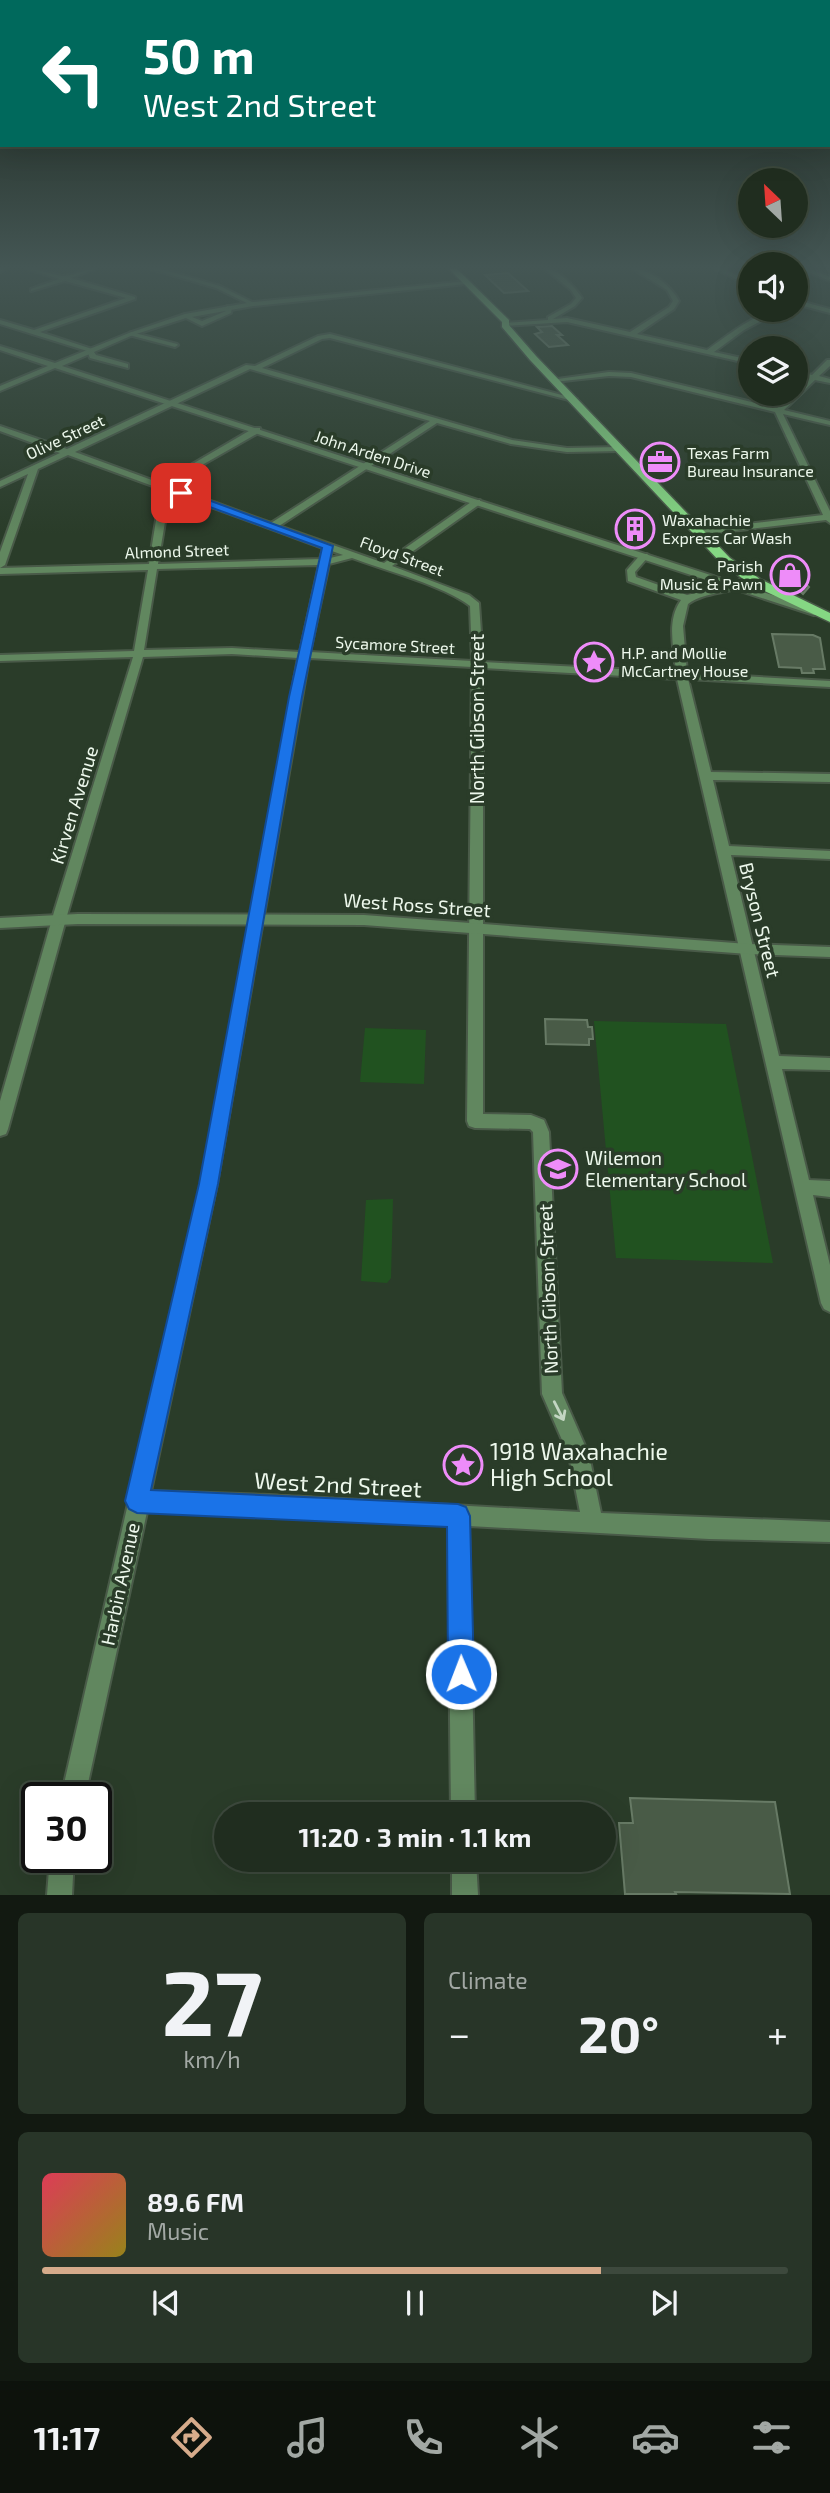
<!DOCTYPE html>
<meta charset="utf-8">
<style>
:root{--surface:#202d1f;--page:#283528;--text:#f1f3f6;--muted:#a2a8a4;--line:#3d493d;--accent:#d6ab8b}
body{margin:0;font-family:"Exo 2",sans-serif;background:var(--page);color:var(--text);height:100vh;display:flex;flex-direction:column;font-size:26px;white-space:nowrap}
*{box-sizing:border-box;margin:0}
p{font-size:23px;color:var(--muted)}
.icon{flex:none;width:38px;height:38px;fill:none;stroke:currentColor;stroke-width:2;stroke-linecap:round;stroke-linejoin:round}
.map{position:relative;height:1895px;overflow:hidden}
.drawer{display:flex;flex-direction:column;gap:18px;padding:18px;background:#121911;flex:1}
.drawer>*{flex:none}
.banner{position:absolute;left:0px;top:0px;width:831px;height:147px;box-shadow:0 7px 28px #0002,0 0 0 2px var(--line);background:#00695c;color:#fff;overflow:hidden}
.needle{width:46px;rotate:335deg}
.buttons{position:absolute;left:738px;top:168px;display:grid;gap:14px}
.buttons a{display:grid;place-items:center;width:70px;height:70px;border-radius:50%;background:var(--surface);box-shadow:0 7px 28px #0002,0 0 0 2px var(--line);font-size:35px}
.speed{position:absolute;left:21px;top:1782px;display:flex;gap:14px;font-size:35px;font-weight:700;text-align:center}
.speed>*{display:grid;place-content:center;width:91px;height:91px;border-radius:50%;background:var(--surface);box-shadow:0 7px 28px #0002,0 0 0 2px var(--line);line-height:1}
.speed .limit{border:4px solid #111;border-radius:10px;background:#fff;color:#111}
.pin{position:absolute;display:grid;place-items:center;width:60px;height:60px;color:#fff;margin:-30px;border-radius:14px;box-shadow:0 4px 10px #0006}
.me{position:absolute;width:77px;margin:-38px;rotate:359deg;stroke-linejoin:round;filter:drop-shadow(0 0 5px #0008)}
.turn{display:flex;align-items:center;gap:24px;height:147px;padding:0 28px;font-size:32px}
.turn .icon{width:91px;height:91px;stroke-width:2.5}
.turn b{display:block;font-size:49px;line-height:60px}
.big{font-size:52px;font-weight:700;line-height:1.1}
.drawer .widget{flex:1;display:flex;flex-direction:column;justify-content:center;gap:10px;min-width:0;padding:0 24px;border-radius:10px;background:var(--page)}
.drawer .dial{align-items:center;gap:0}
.dial b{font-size:91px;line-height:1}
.song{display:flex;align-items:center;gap:21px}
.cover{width:84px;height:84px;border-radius:10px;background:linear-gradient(135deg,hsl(350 70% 55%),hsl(50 70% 35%))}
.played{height:7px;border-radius:4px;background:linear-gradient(90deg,var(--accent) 75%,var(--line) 75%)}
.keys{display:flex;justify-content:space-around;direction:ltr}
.heat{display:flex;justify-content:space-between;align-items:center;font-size:38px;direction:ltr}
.drawer .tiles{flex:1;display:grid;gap:18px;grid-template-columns:1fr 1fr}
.widget:last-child{grid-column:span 2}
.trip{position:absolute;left:214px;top:1802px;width:402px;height:70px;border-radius:35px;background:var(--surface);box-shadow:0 7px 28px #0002,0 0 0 2px var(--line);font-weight:700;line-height:70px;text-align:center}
.menu{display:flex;height:112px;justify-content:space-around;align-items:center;background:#0d120c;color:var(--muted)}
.menu .icon{width:49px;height:49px}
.menu .active{color:var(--accent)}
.menu b{font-size:32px;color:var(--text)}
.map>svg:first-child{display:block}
</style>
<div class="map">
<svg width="830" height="1895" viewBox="0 0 830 1895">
<rect width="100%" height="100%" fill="#2a3c29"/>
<!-- green -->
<path fill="#215220" d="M594,1021L726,1024L773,1263L616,1258Z
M365,1028L426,1030L424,1084L360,1082Z
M393,1199L391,1278L387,1283L361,1281L366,1200Z"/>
<!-- building -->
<path fill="#495b47" stroke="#677a65" stroke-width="2" d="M508,273L528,291L504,293L485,275Z
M552,326L562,335H557L568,345L549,347L535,334L542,332L537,327Z
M788,567L809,587L803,594L776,569Z
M772,634L813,635L820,638L825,669H813L814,673H802L801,668L779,667Z
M545,1019L587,1020L588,1027H592L593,1039H589V1045L546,1044Z
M630,1798L775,1802L790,1894L675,1892L676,1894H625L619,1823H633Z"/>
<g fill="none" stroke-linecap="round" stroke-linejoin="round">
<defs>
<path id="minor" d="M0,269H5L0,272Z
M28,269C40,269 50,274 62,276C72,277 84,269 95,269L71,278L135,297V299L40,332L92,349L96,355L128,364V368L90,358L87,351L0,324V320L34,330L126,298L65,281L31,291V289L59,279Z
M151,269H161L220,286L256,304L251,305L216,288Z
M545,269C559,269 575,287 582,298L575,306L553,319L567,318L630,332L669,307L673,301L667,290L633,269C651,269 671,286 679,301L674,309L637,334L707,350C726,337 760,309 782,310L744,330L714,352L751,360V364L567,322L503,326L505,323L548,320V317L571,304L576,298L571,290Z
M716,269H724L751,282V287Z
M801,269H810L830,277V281Z
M796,300L830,309V313L796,304Z
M227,306L232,307L231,313L202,326L182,316L187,315L202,321L226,311Z
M131,332L177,344L178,345L175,347L129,335Z
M330,334L577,399L573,401L330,338L322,339L262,368L512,440L567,448L620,447L624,449L620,451L567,452L511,444L437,423L279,526L384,563L474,500H480V504L392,566L469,595L479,603L483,662L676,672C674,648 666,621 681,600L628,581L627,570L641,554H647L649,556L635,572L636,577L687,595L730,585L747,576H753V580C734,595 707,590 688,604L683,626L687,673L830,681V687L688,679L711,772L830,774V782L713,780L729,846L830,851V859L731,855L779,1056L830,1058V1070L782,1069L809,1180L830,1181V1197L813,1195L830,1265V1312L824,1309L821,1303L677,679L483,668V1114L531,1115L544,1120L549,1132L562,1393L589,1455L601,1513L830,1522V1542L709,1539L469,1526L475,1815H451L448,1525L270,1515L147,1512L85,1797H61L201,1184L298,658L232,654L143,657L68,912L8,1129L6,1134L0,1136V1101L54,912L133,657L0,661V655L134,651L148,570L0,574V568L149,564L161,489L68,455L38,469L5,565L0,568V552L28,474L0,487V481L60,453L0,431V426L67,449L246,365L255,366L318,336ZM250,369L430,421L271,523L167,485L260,432V428H254L160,483L75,452ZM170,492L323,548L320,559L158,564ZM332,551L343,555L330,558ZM352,558C384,570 445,586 470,606L472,661L310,652L329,564ZM319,565L300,652L232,648L144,650L157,569ZM309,658L472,667L467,1121L469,1126L475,1128L530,1129L533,1132L542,1394L569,1456L580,1512L270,1495L151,1491L217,1184Z
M827,360H830V366L819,376L830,379V383L815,380L784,410L830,421V425L783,414L830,511V523L826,520L698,535L695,534V530L823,515L775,412L631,377L609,376L554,382L550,380L609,372L631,373L777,408L792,394H796V389L808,378L796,375V371L812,375Z
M50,1857H74L72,1895H47Z
M452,1860H476L478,1895H452Z"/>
<path id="tertiary" d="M468,281L466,284L253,306L186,318L133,335L62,366L822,611V615H814L55,368L0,391V386L48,366L0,350V346L55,363L129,333L185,314L253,302Z
M78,914L364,915L748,944L830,947V957L748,954L364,925L78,924L0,928V918Z"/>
<path id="primary" d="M449,269H457L509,320V325L536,356L730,558L760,579L830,613V622L752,585L722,564L530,360L502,327V322Z"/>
</defs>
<!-- minor casing -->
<use href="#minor" stroke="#495a48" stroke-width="4"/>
<!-- tertiary casing -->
<use href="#tertiary" stroke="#495a48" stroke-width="4"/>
<!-- primary casing -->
<use href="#primary" stroke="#495a48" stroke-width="3"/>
<!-- minor -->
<use href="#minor" fill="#61875f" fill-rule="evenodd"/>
<!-- tertiary -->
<use href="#tertiary" fill="#61875f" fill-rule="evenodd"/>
<!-- primary -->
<use href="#primary" fill="#85d783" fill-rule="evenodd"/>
</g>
<!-- one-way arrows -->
<defs><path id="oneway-shaft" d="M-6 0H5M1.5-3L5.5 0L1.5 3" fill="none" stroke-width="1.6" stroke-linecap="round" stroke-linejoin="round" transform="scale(1.75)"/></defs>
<use stroke="#c3d6c2" href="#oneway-shaft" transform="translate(559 1411) rotate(63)"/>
<!-- sky -->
<linearGradient id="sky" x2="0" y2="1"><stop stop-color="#172117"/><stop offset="0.5" stop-color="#445654"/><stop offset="1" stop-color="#445654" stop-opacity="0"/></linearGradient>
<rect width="830" height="534" fill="url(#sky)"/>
<!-- route -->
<path fill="#1a73e8" stroke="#114b97" stroke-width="2" d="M177,491H184L333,546L302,697L218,1184L151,1490L458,1504L466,1507L470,1516L474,1674L470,1683L461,1687L452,1683L448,1674L447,1527L137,1513L129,1509L125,1501L199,1184L289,697L322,548L177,495Z"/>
<!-- icons -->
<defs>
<symbol id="office-ring" viewBox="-11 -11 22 22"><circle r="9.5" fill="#2a3c29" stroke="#ee8cf9" stroke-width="1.5"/><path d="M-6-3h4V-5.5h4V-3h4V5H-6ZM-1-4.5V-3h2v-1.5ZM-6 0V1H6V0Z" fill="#ee8cf9"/></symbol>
<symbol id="building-ring" viewBox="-11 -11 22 22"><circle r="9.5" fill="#2a3c29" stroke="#ee8cf9" stroke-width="1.5"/><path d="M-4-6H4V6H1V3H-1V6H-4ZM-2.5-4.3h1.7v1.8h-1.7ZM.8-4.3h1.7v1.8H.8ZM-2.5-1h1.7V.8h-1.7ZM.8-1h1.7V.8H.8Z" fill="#ee8cf9"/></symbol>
<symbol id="shop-ring" viewBox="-11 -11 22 22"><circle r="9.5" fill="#2a3c29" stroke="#ee8cf9" stroke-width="1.5"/><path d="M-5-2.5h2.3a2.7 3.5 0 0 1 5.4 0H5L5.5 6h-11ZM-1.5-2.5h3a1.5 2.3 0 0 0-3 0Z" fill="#ee8cf9"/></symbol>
<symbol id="sight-ring" viewBox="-11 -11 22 22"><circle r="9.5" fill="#2a3c29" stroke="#ee8cf9" stroke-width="1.5"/><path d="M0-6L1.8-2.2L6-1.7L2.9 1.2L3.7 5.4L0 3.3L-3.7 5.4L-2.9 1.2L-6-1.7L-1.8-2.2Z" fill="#ee8cf9"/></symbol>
<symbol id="school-ring" viewBox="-11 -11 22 22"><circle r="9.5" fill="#2a3c29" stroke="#ee8cf9" stroke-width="1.5"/><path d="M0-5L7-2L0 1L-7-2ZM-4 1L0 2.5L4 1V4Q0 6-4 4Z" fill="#ee8cf9"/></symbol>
</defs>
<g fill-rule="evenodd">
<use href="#office-ring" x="638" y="440" width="44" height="44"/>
<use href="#building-ring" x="613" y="507" width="44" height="44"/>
<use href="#shop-ring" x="768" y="553" width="44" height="44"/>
<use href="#sight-ring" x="572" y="640" width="44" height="44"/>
<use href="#school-ring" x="536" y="1147" width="44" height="44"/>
<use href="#sight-ring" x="441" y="1443" width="44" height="44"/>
</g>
<g text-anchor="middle" stroke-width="7" stroke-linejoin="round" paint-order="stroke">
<!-- far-street labels -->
<g font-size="16" fill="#edf8ec" stroke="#2a3c29">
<text transform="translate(65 437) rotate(-25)" y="6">Olive Street</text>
<text transform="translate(373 454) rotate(18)" y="6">John Arden Drive</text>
<text transform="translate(177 551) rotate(-2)" y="6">Almond Street</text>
<text transform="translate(402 556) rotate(20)" y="6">Floyd Street</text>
<text transform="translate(395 645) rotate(3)" y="6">Sycamore Street</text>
</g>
<!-- far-poi labels -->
<g font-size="16" fill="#edf8ec" stroke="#2a3c29" text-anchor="start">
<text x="687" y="459">Texas Farm<tspan x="687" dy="18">Bureau Insurance</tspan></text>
<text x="662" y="526">Waxahachie<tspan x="662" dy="18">Express Car Wash</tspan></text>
<text x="763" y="572" text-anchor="end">Parish<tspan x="763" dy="18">Music &amp; Pawn</tspan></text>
<text x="621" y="659">H.P. and Mollie<tspan x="621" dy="18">McCartney House</tspan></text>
</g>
<!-- street labels -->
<g font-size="19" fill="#edf8ec" stroke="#2a3c29">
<text transform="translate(477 719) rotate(-90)" y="7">North Gibson Street</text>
<text transform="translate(74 805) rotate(-73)" y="7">Kirven Avenue</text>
<text transform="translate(417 905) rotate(4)" y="7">West Ross Street</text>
<text transform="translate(760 920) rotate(76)" y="7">Bryson Street</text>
<text transform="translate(548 1289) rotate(-92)" y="7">North Gibson Street</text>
<text transform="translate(120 1584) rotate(-78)" y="7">Harbin Avenue</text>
</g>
<!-- poi labels -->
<g font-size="19" fill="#edf8ec" stroke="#2a3c29" text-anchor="start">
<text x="585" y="1165">Wilemon<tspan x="585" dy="22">Elementary School</tspan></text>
</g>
<!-- near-poi labels -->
<g font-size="23" fill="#edf8ec" stroke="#2a3c29" text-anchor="start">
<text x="490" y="1460">1918 Waxahachie<tspan x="490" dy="26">High School</tspan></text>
</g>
<!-- near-street labels -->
<g font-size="23" fill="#edf8ec" stroke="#2a3c29">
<text transform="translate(338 1485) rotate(3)" y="8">West 2nd Street</text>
</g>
</g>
</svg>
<div class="buttons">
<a><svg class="needle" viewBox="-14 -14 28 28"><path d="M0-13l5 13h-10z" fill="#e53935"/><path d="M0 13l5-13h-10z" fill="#a2a8a4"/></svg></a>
<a><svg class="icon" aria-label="sound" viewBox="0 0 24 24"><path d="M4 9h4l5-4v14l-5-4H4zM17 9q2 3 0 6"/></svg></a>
<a><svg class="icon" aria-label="layers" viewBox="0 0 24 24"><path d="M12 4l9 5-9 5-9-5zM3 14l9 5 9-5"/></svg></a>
</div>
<div class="speed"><div class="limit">30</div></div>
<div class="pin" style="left:181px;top:493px;background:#d93025"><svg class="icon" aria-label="arrive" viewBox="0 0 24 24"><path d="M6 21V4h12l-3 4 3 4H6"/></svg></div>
<svg class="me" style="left:461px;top:1674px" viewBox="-20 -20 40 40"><circle r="17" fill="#1a73e8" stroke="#fff" stroke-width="3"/><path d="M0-11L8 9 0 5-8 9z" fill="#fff"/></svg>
<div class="trip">11:20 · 3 min · 1.1 km</div>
<div class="banner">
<div class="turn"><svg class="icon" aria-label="left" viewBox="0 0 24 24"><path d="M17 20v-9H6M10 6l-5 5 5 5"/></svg><div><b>50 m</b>West 2nd Street</div></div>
</div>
</div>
<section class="drawer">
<div class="tiles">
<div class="widget dial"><b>27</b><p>km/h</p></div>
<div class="widget"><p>Climate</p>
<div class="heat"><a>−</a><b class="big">20°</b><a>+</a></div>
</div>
<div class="widget">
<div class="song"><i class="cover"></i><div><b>89.6 FM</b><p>Music</p></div></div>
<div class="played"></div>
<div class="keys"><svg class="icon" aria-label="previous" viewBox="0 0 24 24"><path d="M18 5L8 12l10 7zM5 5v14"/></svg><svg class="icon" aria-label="pause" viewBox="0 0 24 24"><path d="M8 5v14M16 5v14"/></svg><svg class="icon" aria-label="next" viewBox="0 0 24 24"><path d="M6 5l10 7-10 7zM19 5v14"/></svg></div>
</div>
</div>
</section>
<nav class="menu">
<b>11:17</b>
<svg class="icon active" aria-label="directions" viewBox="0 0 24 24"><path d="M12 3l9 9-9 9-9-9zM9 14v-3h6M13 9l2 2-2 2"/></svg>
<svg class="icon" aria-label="music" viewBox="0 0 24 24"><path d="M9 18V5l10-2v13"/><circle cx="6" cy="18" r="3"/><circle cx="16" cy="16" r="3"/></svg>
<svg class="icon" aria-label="phone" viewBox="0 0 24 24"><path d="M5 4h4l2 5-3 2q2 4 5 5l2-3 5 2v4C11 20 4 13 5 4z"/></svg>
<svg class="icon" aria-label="climate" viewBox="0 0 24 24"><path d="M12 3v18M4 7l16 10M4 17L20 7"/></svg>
<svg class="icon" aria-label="car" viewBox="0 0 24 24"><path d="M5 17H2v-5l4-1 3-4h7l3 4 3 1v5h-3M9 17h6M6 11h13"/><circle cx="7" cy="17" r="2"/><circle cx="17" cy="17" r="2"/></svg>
<svg class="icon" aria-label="filters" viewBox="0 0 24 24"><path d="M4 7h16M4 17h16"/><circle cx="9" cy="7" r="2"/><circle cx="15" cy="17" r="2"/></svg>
</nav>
